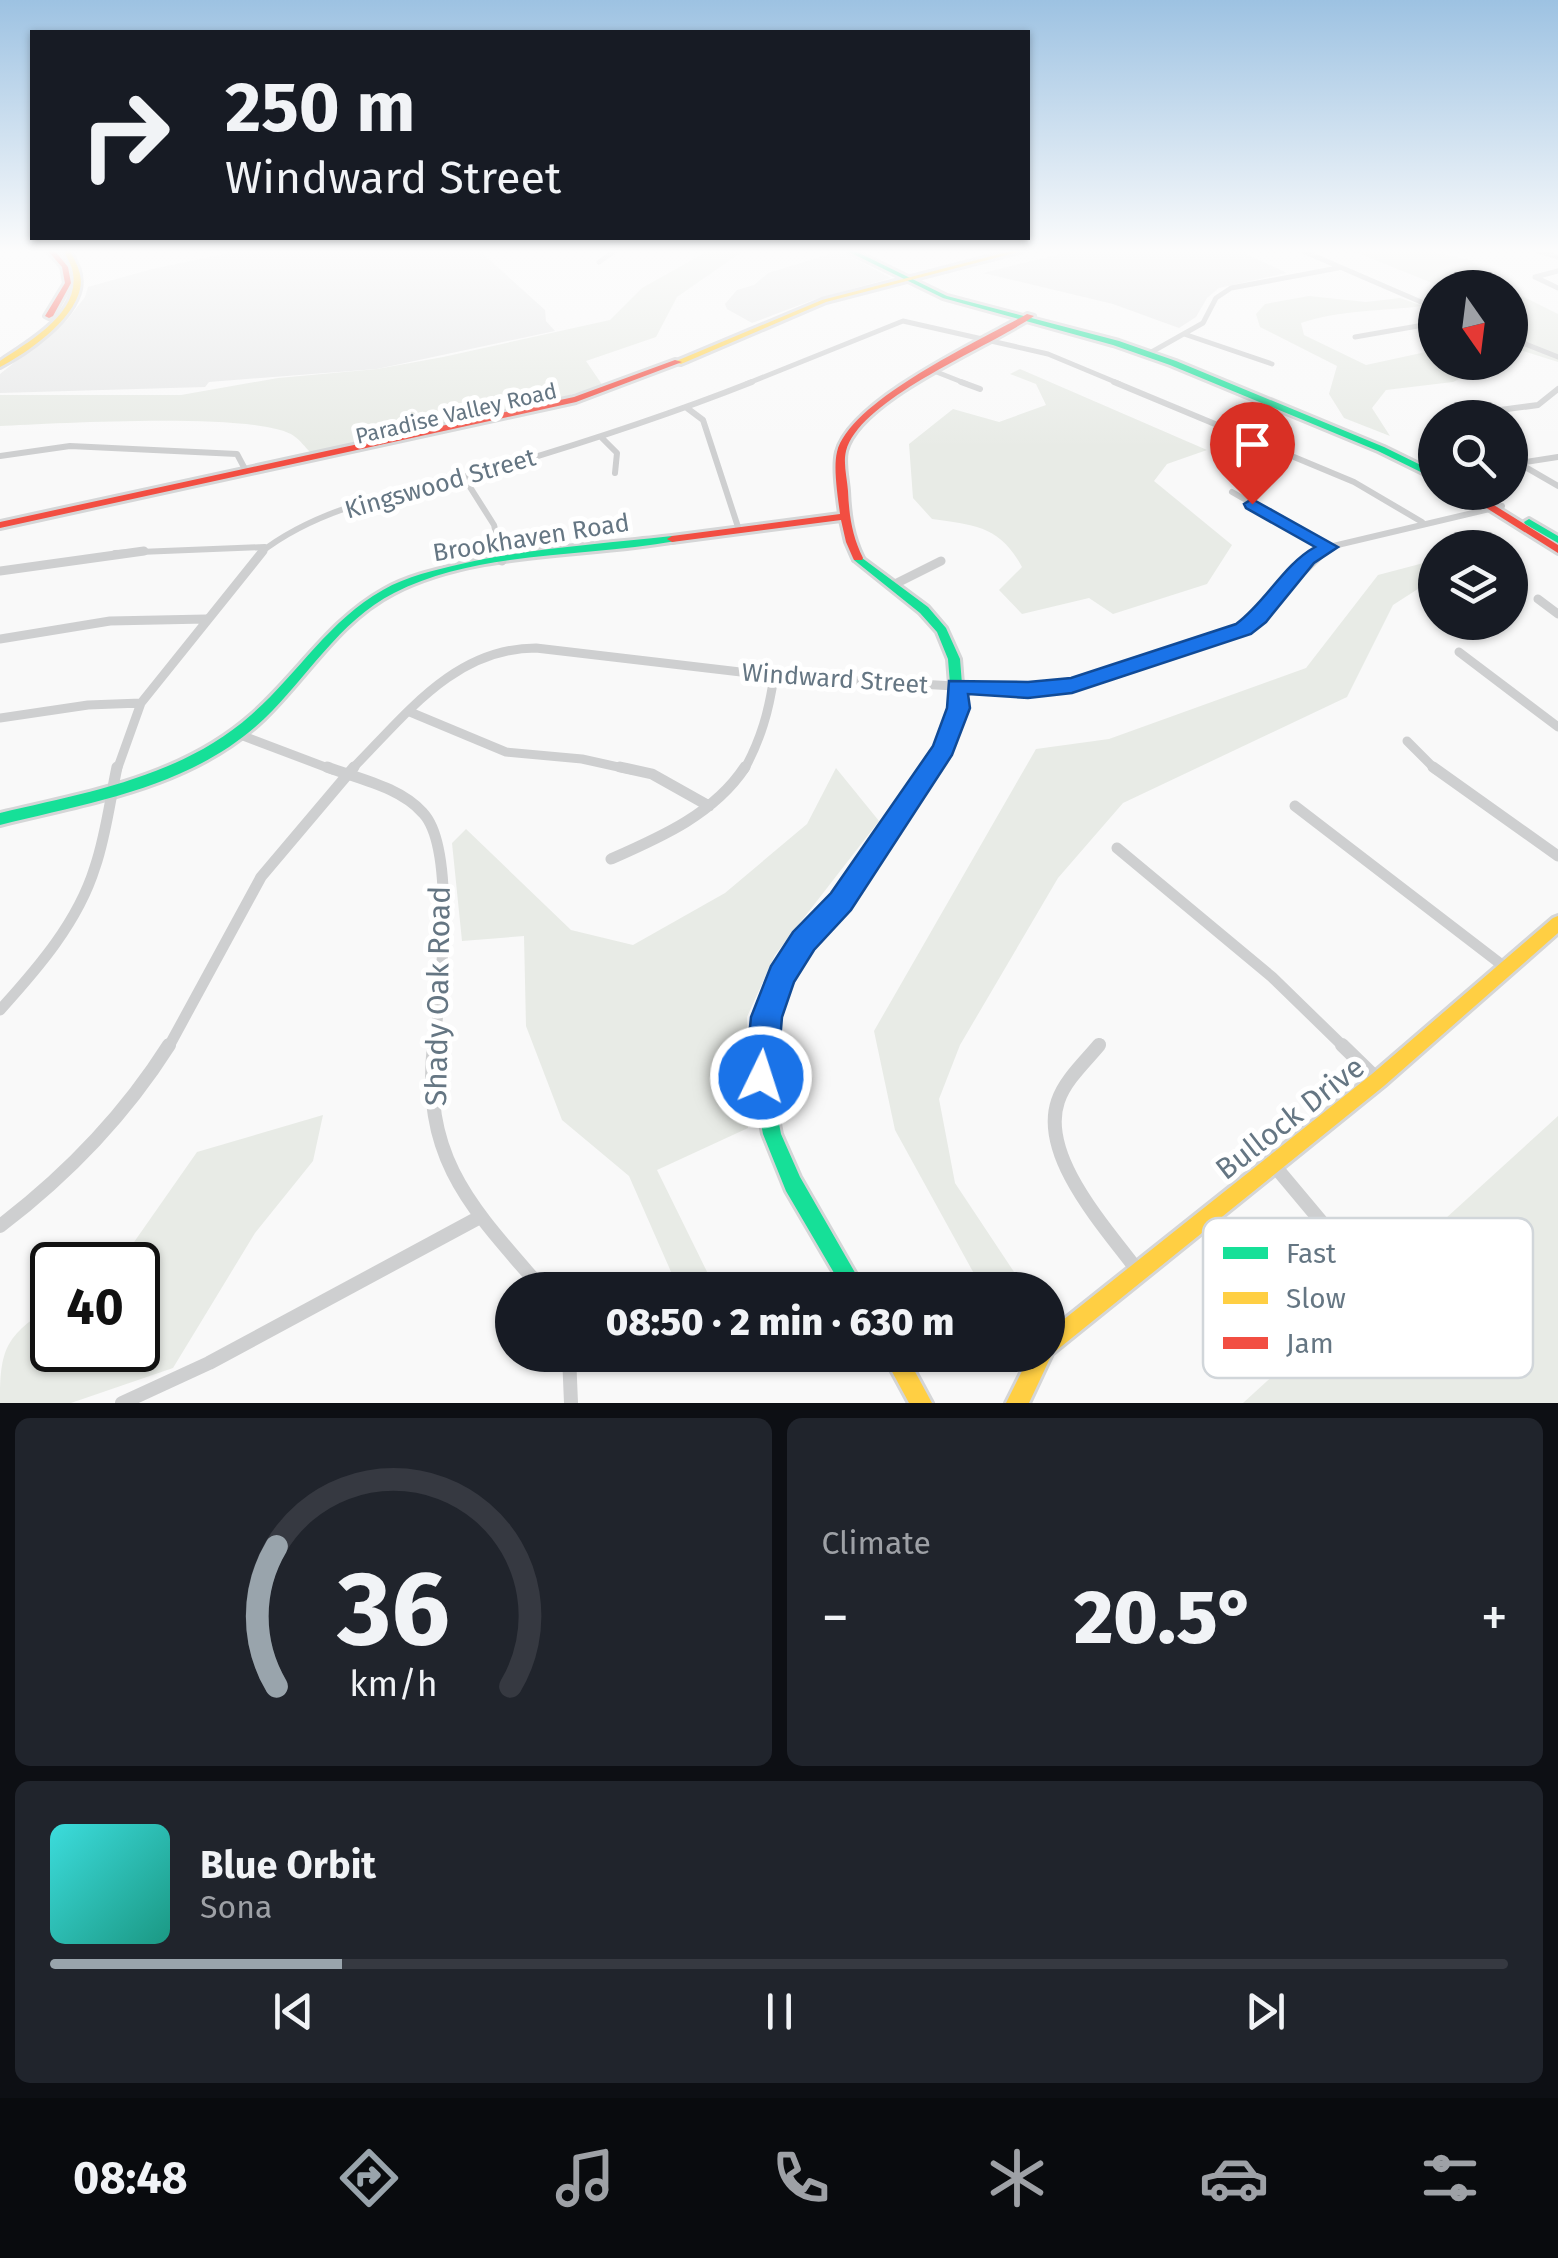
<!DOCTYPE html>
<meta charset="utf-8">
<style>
:root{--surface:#171b24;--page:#20242c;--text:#f1f3f6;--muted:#9ea1a6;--line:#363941;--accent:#99a4ac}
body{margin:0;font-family:"Fira Sans",sans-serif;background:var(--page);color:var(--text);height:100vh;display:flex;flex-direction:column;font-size:38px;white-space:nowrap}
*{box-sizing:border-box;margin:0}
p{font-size:32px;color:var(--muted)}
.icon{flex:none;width:55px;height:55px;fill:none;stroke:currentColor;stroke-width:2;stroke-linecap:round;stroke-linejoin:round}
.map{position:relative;height:1403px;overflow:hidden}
.details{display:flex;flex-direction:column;gap:15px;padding:15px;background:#0d0f14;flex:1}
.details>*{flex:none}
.top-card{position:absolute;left:30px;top:30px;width:1000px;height:210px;border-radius:0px;box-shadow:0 2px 8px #0004;background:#171b24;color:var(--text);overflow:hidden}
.needle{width:65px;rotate:166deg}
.controls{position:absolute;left:1418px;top:270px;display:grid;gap:20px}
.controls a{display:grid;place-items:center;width:110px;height:110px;border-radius:50%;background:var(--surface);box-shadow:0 2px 8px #0004;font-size:50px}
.speed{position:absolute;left:30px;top:1242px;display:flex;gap:20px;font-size:50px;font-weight:700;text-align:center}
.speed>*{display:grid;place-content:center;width:130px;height:130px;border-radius:50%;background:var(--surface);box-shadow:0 2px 8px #0004;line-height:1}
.speed .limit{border:5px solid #111;border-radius:15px;background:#fff;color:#111}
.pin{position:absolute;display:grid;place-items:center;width:85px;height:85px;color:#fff;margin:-102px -42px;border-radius:50% 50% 50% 0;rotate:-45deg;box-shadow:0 0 10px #0007}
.pin .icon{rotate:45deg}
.me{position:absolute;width:110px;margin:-55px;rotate:4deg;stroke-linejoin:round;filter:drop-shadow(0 0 8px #0008)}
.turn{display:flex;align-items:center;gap:35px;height:210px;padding:0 30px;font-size:45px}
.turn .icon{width:130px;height:130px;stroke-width:2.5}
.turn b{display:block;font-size:70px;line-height:85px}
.big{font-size:75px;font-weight:800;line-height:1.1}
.details .tile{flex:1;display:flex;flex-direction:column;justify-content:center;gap:15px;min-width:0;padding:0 35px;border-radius:15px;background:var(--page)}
.details .dial{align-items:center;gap:0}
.dial svg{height:260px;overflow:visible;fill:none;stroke:var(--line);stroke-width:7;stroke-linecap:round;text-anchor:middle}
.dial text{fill:var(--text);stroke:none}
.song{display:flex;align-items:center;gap:30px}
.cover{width:120px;height:120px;border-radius:15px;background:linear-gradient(135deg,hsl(180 70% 55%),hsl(170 70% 35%))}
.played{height:10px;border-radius:5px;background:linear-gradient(90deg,var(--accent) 20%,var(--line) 20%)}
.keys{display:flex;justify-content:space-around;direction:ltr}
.heat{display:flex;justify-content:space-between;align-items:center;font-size:55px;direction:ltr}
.details .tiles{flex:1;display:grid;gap:15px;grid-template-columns:1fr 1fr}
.tile:last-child{grid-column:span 2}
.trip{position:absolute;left:495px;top:1272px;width:570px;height:100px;border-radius:50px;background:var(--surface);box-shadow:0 2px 8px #0004;font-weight:800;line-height:100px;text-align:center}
.tab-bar{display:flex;height:160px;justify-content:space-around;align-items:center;background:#090b0e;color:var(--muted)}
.tab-bar .icon{width:70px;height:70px}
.tab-bar .active{color:var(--accent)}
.tab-bar b{font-size:45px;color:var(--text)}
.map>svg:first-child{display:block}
</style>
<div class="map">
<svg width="1558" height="1403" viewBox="0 0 1558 1403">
<rect width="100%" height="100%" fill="#f9f9f9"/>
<!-- built -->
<path fill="#e8e9e9" d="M239,251H480L545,310L546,321L555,331L377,369L209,382L205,387L0,393V374L67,320L85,297L88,287L152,269Z
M840,251L891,278L813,300L752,323L727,309L725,304L737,290L754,285L768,273Z
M1072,251H1240L1287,273L1219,288L1207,298L1196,317L1179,328L1113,304L983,273Z"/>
<!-- green -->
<path fill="#e8ebe6" d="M708,251H743L677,297L656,337L586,361L603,386L514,410L310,452C305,447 300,440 294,436C258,411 52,424 0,426V395H181L278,378L377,369L443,357L610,320L642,288Z
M1353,251H1427L1470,260L1505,287H1442Z
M1510,290L1558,314V362L1520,350L1510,354Z
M1309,296L1366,302L1400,298L1423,306C1383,311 1339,310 1301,323L1304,335L1366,365L1435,350V362L1493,363L1453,382L1386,390L1372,408L1390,436L1344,418L1329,394L1337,366L1260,327L1256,314L1265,304Z
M1020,369L1207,450L1167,464L1154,481L1232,545L1207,584L1113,614L1089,598L1022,614L999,590L1022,567C1000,526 975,525 932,519L913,498L909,444L953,409L999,422L1046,405L1036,384L1010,374Z
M1435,560V578L1393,605L1347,697L1123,803L1058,878L960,1045L939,1099L955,1183L1026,1290H983L895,1130L874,1031L1036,749L1109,739L1306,668L1378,575Z
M836,768L879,821L775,955L747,1017L748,1128L657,1170L716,1290H679L629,1176L562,1120L526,1026L524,936L462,941L452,843L466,829L571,930L633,945L725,893L807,824Z
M323,1115L313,1161L255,1233L173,1368L71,1403H0C0,1349 5,1336 52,1306V1350H138V1265H118L197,1152Z
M1558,1116V1403H1243Z"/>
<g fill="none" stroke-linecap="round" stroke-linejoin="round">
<defs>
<path id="fast" d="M847,251H855L947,296L1119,341L1176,361L1384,447L1435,472V479L1378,451L1170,365L1113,345L943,298Z
M1529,519L1558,536V543L1525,524L1524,522Z
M672,536L676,537V541C584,558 478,550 394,593C339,621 307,678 264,719C193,787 92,802 0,825V813C88,792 181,777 251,715C297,675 329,620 383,590C407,576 435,570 461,564C531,548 602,544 672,536Z
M858,555L928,607L946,628L960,659L964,709L949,752L846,907L809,946L789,979L771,1041L770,1077L781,1134L800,1177L865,1290H844L786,1191L763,1134L752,1077L753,1041L776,971L797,936L836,897L938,748L952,709L948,659L937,632L920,613L854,560V556Z"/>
<path id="slow" d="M64,251H70C77,264 83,275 80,289C73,321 27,353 0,367V361C28,342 80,314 73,273C72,265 67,258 64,251Z
M1011,251H1022L826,302L681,364L674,362L822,300Z
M1558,916V933L1384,1086L1052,1354L1029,1403H1006L1030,1355H1048V1332L1372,1074L1553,918Z
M883,1355H906L932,1403H909Z"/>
<path id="jam" d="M48,251H55L68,267L71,283L53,316L49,318L45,316L65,283L62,267Z
M1027,314L1034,316C990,347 860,398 846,451C843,463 847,478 848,491C849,515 852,536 863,558L862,560H854L853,558L846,542L841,520L672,542L667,539L672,536L840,514C838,497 833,468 837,452C850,400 981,340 1027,314Z
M675,360L682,362L576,402L0,528V522L574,397Z
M1461,492H1473L1558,545V553Z"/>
</defs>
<!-- fast casing -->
<use href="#fast" stroke="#d5d6d7" stroke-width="6"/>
<!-- slow casing -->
<use href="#slow" stroke="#d5d6d7" stroke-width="6"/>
<!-- jam casing -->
<use href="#jam" stroke="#d5d6d7" stroke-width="6"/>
<!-- street-far4 -->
<path stroke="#cecfd0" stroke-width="5" d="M1303,251L1435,308
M1538,251L1558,257
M599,262L615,251
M1535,277L1558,288
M1535,277L1558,271
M1184,334L1272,364
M1355,337L1435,323
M1510,338L1558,357
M1148,354L1203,323L1216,298L1231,288L1338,268
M934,371L967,384
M746,384L903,321L1048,354L1120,384"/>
<!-- street-far3 -->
<path stroke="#cecfd0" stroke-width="6" d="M961,382L980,389
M1114,382L1354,482L1422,522
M687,408L703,420L739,530
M1440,418L1538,405L1558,389
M602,438L617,453L615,473
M0,456L70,446L237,454L246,471
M1510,458L1558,486
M1519,463L1558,457
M463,476L494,525L501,553
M1232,492L1329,547
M115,553L265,547
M260,553C329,499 423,490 505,466C589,441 671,414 752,382
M1320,553L1329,547L1502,506"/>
<!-- street-far2 -->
<path stroke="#cecfd0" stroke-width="9" d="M501,551L502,561
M0,571L144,551
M893,585L941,561
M1538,599L1558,614
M0,639L110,621L206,619
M1459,652L1558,727
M410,712L506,752L582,759L632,770
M0,718L88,705L141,703
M238,734L333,770
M1407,741L1436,770
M117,770L141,703L263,551
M351,770C405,716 454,648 536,648L774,676L1028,690L1085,682L1243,629L1324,551
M744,770C761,739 769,711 774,676"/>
<!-- street-far1 -->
<path stroke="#cecfd0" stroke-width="11" d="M327,767C359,779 400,787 423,813C457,849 440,999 434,1048
M620,767L652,774L709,806
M1433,767L1558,856
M1295,806L1506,968
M1117,848L1272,977L1345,1048
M611,859C661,837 714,814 745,767
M0,1010C38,968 78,922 95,867C106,835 110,800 117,767
M168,1048L261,877L354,767
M1097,1048L1100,1044"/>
<!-- street -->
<path stroke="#cecfd0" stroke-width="14" d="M434,1045C421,1160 473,1209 543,1290
M1099,1045C1085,1062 1065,1080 1058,1101C1039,1156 1106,1228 1137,1270
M1342,1045L1378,1080
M1273,1164L1371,1281
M0,1226C67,1175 124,1116 169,1045
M569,1355L571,1403
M122,1403L209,1363L480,1217"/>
<!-- fast -->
<use href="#fast" fill="#16e098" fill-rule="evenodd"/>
<!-- slow -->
<use href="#slow" fill="#ffcf43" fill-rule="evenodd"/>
<!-- jam -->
<use href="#jam" fill="#f24e42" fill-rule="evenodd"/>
</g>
<!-- sky -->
<linearGradient id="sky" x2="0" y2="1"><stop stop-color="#9dc2e2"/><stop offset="0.56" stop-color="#fcfcfc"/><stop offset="1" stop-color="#fcfcfc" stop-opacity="0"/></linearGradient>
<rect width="1558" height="448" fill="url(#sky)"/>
<!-- route -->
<path fill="#1a73e8" stroke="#114b97" stroke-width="2.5" d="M1252,499L1338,547L1314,563L1266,622L1251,634L1072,693L1028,698L968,694L970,708L952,755L851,910L814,950L794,982L782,1017L777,1077L773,1089L761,1093L750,1089L745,1077L751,1017L771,966L793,932L831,893L933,746L947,708L949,681L1028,682L1071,678L1236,624C1266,602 1283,565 1315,547L1246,508L1244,504Z"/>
<g text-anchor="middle" stroke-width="10" stroke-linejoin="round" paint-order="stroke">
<!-- far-street labels -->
<g font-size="22" fill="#657683" stroke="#fff">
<text transform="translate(456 413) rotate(-13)" y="8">Paradise Valley Road</text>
</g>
<!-- street labels -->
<g font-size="25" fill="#657683" stroke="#fff">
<text transform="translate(440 483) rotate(-16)" y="9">Kingswood Street</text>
<text transform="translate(531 537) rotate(-9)" y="9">Brookhaven Road</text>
<text transform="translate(835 678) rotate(4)" y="9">Windward Street</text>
</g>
<!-- near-street labels -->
<g font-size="30" fill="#657683" stroke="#fff">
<text transform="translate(438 996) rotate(-89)" y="10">Shady Oak Road</text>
<text transform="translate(1290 1118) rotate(-38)" y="10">Bullock Drive</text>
</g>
</g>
<!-- legend -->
<rect x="1203" y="1218" width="330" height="160" rx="15" fill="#fff" stroke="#d1d6da" stroke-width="2.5"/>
<rect x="1223" y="1247" width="45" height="12" fill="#16e098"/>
<rect x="1223" y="1292" width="45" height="12" fill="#ffcf43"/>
<rect x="1223" y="1337" width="45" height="12" fill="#f24e42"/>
<g font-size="28" fill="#657683">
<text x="1286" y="1263">Fast</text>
<text x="1286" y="1308">Slow</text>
<text x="1286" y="1353">Jam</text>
</g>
</svg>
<div class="controls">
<a><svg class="needle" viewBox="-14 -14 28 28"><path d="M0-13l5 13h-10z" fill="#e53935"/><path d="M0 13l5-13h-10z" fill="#9ea1a6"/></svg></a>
<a><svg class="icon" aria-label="search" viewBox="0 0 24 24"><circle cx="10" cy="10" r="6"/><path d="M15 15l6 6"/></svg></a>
<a><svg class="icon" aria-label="layers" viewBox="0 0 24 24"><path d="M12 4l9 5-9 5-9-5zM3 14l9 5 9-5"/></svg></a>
</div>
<div class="speed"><div class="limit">40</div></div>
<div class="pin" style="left:1252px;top:504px;background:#d93025"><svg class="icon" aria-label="arrive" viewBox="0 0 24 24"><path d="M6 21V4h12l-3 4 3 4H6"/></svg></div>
<svg class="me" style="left:761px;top:1077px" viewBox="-20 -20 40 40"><circle r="17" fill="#1a73e8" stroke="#fff" stroke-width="3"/><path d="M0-11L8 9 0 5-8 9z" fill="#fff"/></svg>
<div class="trip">08:50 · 2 min · 630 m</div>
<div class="top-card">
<div class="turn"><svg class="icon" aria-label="right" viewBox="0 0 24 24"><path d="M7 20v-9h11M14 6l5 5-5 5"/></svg><div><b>250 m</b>Windward Street</div></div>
</div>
</div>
<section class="details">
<div class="tiles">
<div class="tile dial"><svg viewBox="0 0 100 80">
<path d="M14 69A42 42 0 1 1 86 69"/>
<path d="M14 69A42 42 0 0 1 14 26" stroke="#99a4ac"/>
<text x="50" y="56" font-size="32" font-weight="700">36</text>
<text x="50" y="72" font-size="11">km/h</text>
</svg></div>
<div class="tile"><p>Climate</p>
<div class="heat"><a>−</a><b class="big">20.5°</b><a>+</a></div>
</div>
<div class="tile">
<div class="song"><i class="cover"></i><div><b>Blue Orbit</b><p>Sona</p></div></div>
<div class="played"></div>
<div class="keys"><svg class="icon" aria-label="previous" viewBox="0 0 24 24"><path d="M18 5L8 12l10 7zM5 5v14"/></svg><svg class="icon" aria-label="pause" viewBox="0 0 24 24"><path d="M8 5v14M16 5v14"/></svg><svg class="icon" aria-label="next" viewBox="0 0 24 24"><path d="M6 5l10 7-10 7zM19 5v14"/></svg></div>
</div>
</div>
</section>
<nav class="tab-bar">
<b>08:48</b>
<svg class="icon active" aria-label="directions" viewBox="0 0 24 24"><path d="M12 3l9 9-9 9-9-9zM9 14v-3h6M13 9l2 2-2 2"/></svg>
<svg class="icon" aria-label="music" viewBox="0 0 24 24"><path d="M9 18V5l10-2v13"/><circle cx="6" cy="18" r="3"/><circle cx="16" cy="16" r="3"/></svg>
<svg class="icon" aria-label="phone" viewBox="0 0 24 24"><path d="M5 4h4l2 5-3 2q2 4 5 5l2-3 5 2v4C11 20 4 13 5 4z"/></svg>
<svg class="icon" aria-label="climate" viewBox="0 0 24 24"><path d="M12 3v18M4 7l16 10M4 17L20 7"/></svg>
<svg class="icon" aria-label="car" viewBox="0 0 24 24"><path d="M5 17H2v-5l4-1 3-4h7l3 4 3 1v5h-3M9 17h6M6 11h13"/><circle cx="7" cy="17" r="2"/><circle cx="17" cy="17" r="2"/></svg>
<svg class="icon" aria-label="filters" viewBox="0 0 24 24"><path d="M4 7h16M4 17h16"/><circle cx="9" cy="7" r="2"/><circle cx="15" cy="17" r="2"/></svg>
</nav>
